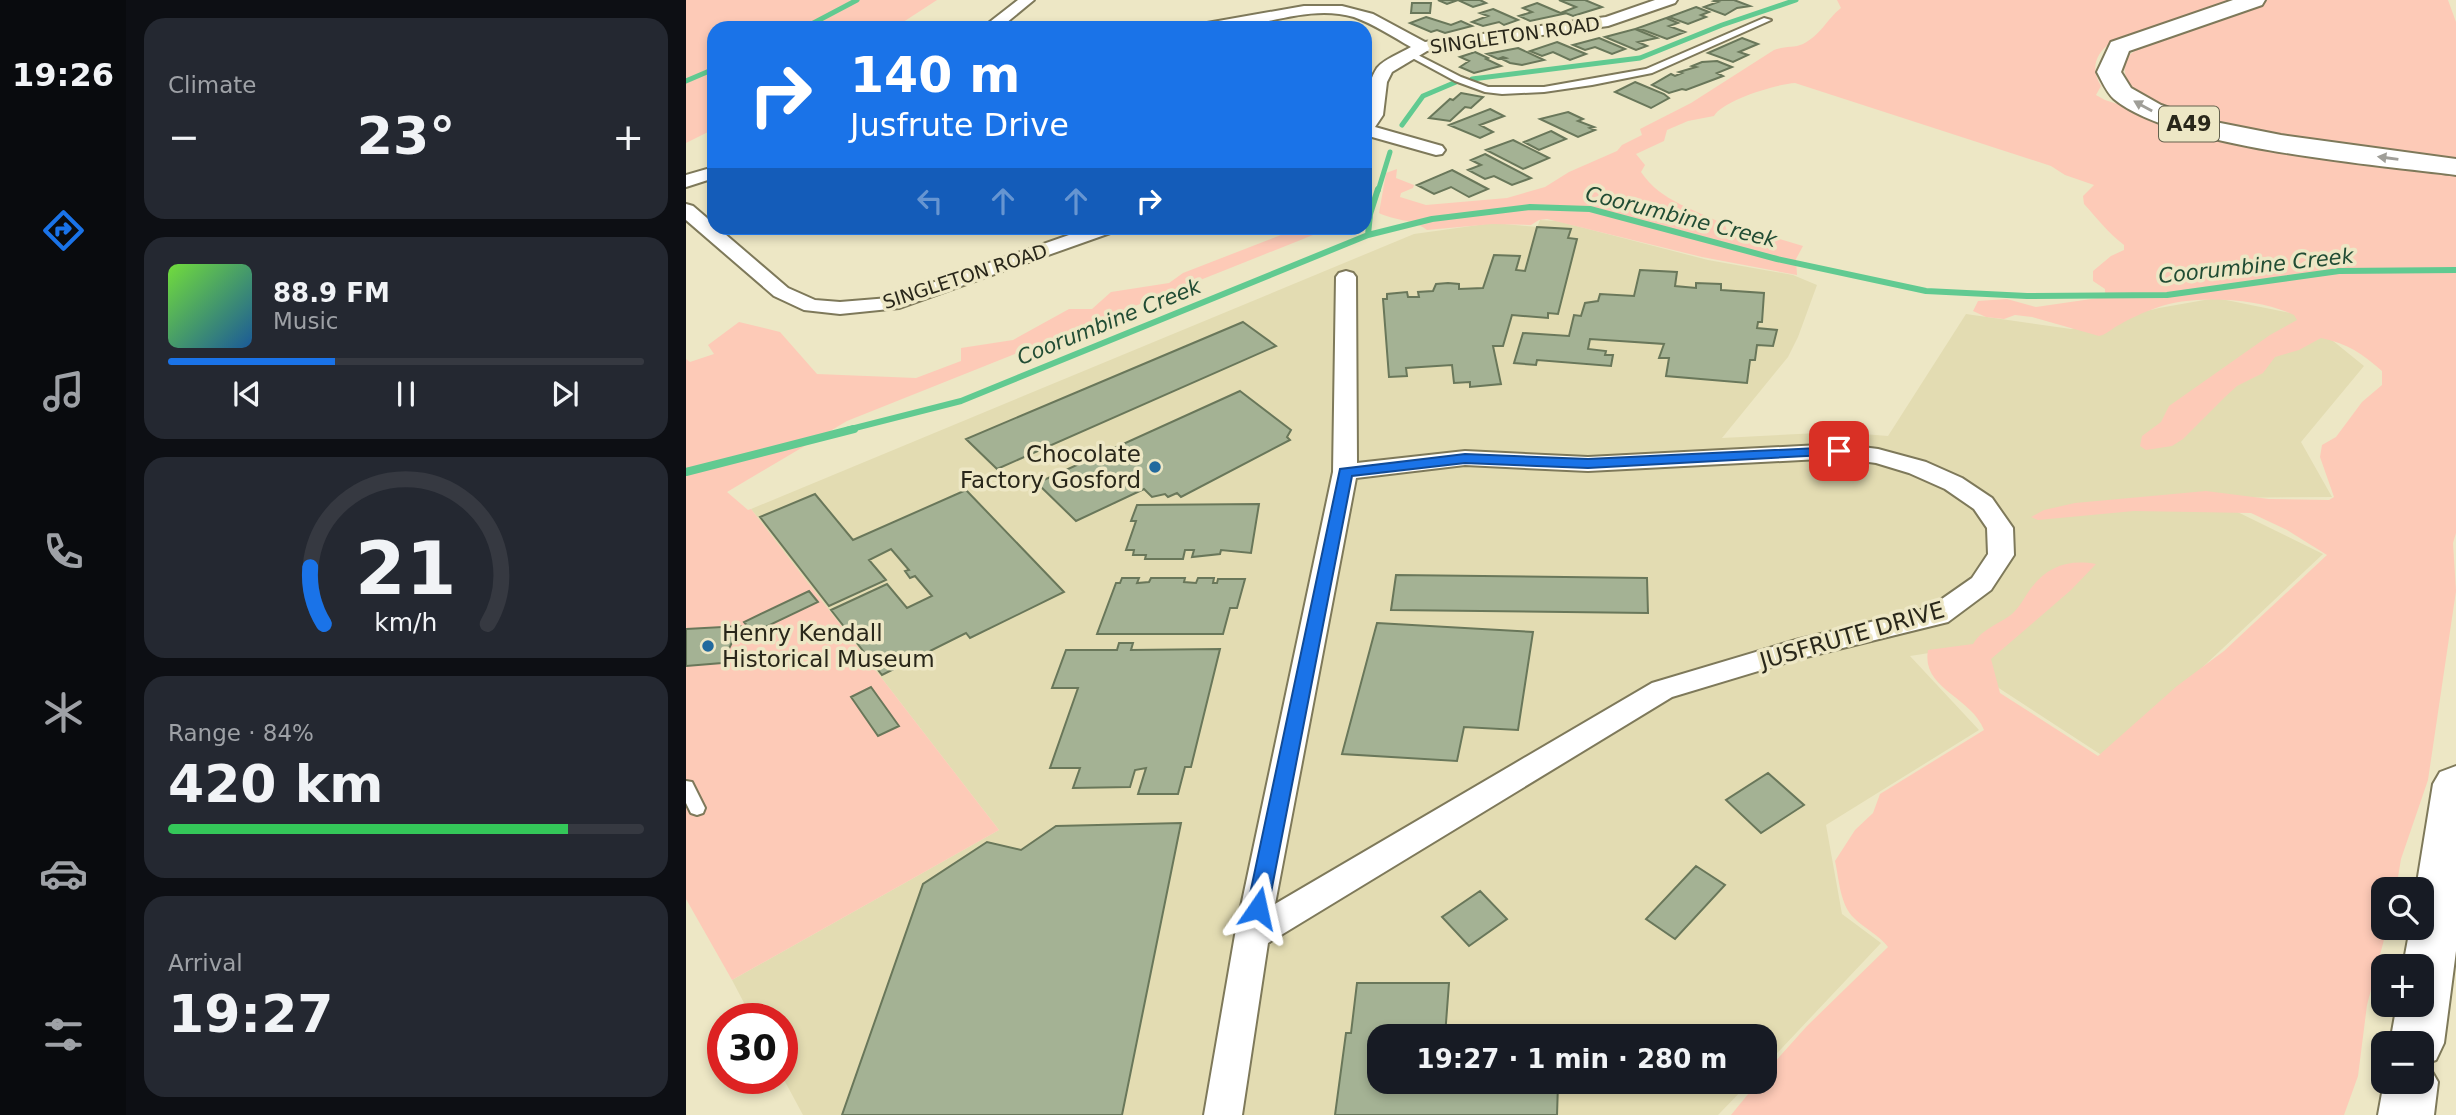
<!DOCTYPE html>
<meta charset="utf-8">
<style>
:root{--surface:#171b24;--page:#242831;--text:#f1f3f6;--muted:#9ea1a6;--line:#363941;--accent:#1a73e8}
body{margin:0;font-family:"DejaVu Sans",sans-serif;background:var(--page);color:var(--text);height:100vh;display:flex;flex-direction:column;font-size:26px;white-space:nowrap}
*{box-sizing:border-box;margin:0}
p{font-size:23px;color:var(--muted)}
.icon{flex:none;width:38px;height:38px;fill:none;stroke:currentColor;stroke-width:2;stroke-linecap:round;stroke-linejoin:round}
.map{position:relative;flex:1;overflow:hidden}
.side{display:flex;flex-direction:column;gap:18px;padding:18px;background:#0d0f14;width:560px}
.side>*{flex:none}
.banner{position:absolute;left:21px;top:21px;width:665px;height:214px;border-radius:21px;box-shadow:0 4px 10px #0003;background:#1a73e8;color:#fff;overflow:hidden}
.controls{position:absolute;left:1685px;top:877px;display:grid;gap:14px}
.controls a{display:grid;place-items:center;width:63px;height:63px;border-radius:14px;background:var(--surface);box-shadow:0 4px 10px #0003;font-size:35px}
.speed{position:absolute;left:21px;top:1003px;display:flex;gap:14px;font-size:35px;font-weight:700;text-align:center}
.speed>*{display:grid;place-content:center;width:91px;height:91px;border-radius:50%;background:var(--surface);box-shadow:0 4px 10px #0003;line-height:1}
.speed .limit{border:10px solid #d22;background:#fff;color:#111}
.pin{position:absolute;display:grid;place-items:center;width:60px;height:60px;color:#fff;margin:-30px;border-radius:14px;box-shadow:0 4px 10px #0006}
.me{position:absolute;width:77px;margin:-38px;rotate:11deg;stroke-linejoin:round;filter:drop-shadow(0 0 5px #0008)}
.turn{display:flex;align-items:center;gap:24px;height:147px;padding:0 28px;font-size:32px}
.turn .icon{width:91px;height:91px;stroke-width:2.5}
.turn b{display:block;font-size:49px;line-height:60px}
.lanes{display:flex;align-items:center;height:66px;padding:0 28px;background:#0003;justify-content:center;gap:35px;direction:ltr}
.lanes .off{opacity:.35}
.big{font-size:52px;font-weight:600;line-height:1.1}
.side .widget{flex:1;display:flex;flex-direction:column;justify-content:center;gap:10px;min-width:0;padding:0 24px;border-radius:21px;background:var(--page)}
.side .dial{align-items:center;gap:0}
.dial svg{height:182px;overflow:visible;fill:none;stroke:var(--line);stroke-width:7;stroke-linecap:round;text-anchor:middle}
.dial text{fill:var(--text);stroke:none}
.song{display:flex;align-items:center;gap:21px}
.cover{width:84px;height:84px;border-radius:10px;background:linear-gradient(135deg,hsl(100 70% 55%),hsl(210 70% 35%))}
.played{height:7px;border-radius:4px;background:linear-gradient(90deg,var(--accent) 35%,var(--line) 35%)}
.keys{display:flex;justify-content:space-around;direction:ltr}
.heat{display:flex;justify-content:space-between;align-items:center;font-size:38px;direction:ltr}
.charge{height:10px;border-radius:5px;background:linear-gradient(90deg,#34c759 84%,var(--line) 0)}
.trip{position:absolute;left:681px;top:1024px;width:410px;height:70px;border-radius:21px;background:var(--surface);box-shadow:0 4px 10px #0003;font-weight:600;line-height:70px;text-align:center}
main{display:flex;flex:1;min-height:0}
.tabs{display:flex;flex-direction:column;width:126px;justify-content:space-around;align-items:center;background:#090b0e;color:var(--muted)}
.tabs .icon{width:49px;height:49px}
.tabs .current{color:var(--accent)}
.tabs b{font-size:32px;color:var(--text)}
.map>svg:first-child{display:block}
</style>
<main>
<nav class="tabs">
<b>19:26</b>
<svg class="icon current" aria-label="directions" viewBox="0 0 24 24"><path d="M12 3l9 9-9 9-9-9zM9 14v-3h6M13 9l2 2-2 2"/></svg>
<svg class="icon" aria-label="music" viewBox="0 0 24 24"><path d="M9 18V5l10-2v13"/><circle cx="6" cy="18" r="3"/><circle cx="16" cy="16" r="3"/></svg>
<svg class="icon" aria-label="phone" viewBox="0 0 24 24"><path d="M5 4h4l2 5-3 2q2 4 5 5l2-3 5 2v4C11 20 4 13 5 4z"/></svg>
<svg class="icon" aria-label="climate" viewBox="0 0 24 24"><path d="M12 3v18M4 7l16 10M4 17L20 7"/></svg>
<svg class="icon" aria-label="car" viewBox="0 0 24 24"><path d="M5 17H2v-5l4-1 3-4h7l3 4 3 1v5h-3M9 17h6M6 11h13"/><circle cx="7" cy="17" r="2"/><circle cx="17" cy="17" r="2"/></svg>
<svg class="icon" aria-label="filters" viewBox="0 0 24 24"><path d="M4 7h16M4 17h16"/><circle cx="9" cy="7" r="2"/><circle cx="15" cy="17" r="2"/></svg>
</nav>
<section class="side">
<div class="widget"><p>Climate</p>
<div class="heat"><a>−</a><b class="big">23°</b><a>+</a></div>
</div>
<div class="widget">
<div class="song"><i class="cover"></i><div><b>88.9 FM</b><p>Music</p></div></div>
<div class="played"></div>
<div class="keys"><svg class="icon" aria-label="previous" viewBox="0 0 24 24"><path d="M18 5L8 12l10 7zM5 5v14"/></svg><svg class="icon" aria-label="pause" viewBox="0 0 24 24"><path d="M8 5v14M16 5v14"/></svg><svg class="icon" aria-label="next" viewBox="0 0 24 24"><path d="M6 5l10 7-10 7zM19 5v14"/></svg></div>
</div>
<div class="widget dial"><svg viewBox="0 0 100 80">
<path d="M14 69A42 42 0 1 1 86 69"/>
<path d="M14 69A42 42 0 0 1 8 44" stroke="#1a73e8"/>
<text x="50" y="56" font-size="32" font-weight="700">21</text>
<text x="50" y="72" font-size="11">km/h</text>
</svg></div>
<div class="widget"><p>Range · 84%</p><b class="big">420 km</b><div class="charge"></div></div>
<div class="widget"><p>Arrival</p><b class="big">19:27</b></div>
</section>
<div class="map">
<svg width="1770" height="1115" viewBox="0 0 1770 1115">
<rect width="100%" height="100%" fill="#ede7c5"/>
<!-- built -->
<path fill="#e3dcb2" d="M854,220L871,221L1022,260L1107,275L1131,285L1112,337L1102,357L1036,438L1152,432L1202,436L1280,314L1385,329L1473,308L1530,298L1615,315L1678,366L1615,442L1646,497L1523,498L1637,554L1420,758L1256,651L1224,656L1293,730L1140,825L1156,914L1195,943L1078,1067V1036H693V1082H1064L1032,1115H117L96,1076V1018H66L46,980L313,830L65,509L728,234L807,223L851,227Z"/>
<!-- green -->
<path fill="#fdcab7" d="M0,0H251L208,28H28V129L0,143Z
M1151,0H1762L1770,22V160C1725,153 1424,131 1439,64C1443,47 1462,49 1470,38C1440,26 1393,51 1415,86L1410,95L1419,100L1521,133L1565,143L1658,159L1770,172V533L1767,543L1770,591L1742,780L1715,859L1710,889H1698V928H1701L1681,1005L1672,1076L1658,1115H1045L1072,1082H1078V1074L1121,1026L1202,947C1193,935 1179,929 1168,918C1154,905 1153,879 1149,861L1169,830L1187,813L1194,794L1298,730C1285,696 1235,689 1242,650L1287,644C1297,628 1312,625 1326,614C1333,608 1338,598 1343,591C1360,567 1381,559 1410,564L1385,590L1305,659L1314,693L1412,756L1491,686L1538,651L1641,555L1601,530L1565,513L1448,511L1352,520L1345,517L1358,510L1389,503L1520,491L1583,499L1643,500L1648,497L1634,457L1636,445L1650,437L1676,402L1696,385V371C1677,354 1661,343 1635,338L1613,350L1589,357L1577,373L1551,386L1539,397L1497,439L1486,446L1460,450L1454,446L1456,436L1475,422L1483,406L1584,335L1611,320L1608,315C1573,298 1506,294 1470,308C1458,312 1443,319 1431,326C1424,330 1421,334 1413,336L1346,317L1329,315L1318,319L1300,317L1287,311L1292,301L1321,299L1350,307L1419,297V289L1407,281V271L1425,256L1438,250V245C1422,233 1411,218 1398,204L1397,196L1408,185L1379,175L1365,166L1109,83C1091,84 1037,100 1028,116L1002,121L981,130L978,141L950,154L959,165L955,172C975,202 1009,209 1039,225L1041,231L1087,237L1117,246L1110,259L1111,275L1016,257L861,219L853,220L845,225L806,224L741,230C727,219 709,221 693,213L700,173L711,169L710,178L728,185L727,188L715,193L714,197L740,205L821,198L859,187L883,172L931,151L936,145L956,135L954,129L1005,103L1088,50C1098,46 1108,48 1117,44C1135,35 1140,20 1155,8Z
M613,228H639L632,233L161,421L41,492L62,510L65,509L313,830L46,980L0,899V359L4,362L28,354L22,345L53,322L94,332L131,374L230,378L275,361V348L327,340L383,309H406L425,292L483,283L497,273Z"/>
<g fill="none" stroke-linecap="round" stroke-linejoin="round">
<!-- stream-far2 -->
<path stroke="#61ca91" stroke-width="5" d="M118,28L171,0
M786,79L954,58L1036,25L1110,0
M0,81L28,69
M716,125L737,96L770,82
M692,191L704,152"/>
<!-- stream-far1 -->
<path stroke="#61ca91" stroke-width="6" d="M682,235L684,214L692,189
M161,430L275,401L682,235L746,219L844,207L904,209L1091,259L1240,291L1341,296L1481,295L1653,271L1770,270"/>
<!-- stream -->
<path stroke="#61ca91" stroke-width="8" d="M0,472L168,429"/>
</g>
<!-- building -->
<path fill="#a4b294" stroke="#69775a" stroke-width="2" d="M752,0H794L800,3L787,7L772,0L761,4Z
M873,0H899L916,7L887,16L877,12L890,7Z
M1048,0L1064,6L1051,8L1039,15L1018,7L1032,2L1028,1L1031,0Z
M726,3H745L744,13H725Z
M851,3L877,14L844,21L833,16L846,12L837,8Z
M1010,7L1023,12L1015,15L1020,17L1002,24L983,17Z
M807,9L832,20L818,25L813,22L797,26L786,22L802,16L794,13Z
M740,17L765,25L775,21L786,26L759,33L751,30L745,32L724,23Z
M980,18L992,23L983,26L999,32L981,39L952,28Z
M949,29L971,38L952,42L961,46L950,50L919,37Z
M913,38L939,49L926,54L909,47L899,50L887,45Z
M1056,38L1072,44L1053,52L1062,55L1047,62L1022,53Z
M871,42L900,54L884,60L867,52L856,56L844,51Z
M832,48L858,60L836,65L824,63L816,59L820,58L817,57L812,59L801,54Z
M789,52L802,58L800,59L815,66L788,73L774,67L783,61L774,57Z
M1031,61L1046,67L1031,73L1037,76L1000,90L996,89L983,93L966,85L985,74L989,76L996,73L993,72L1010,67L1006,66L1016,62Z
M949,82L978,94L983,98L965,108L929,92Z
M775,93L797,97L785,108L779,107L764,121L743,118L764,99L767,100Z
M804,109L818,116L794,125L807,132L794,138L763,125Z
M882,112L897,119L892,121L908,127L904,128L909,130L892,137L854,119Z
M865,131L880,139L853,150L838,142Z
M827,140L863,158L837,169L800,150Z
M799,154L845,178L826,185L808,176L799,179L782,170L795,165L785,160Z
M766,170L802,189L783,197L765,187L748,194L731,185Z
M851,227L885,229L882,238L891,239L872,314L862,313V318L826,315L817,346H807L815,384L784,387V382L768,383L766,365L720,368L721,376L703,377L697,299H701V294L721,292L722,297H733L732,292L747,291L750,284L762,283L773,284V289L797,288L808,255L834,256L830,270L839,271Z
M954,270L991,272L989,286L1010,288V283L1035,284V290L1078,293L1076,322H1072L1071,328L1091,330L1087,346L1071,345L1069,360H1064L1061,383L980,376L983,358H973L978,344L904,339L902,349L920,351L919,355H927L925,366L851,360L850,365L828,363L837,333L883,336L888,315L895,316L899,303L912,301L914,294L948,296Z
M557,322L590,346L311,469L280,439Z
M554,391L605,430L601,437L604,440L495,497L491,493L482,497L479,494L466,497L458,489L390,521L351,483Z
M280,490L378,592L284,638L280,633L196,675L145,610L201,584L221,608L246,596L229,576L224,578L219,571L223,570L205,549L183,560L200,580L143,606L74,517L129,494L167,540Z
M573,504L565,553L535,550L534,554L506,557L508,550H499L497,559H459L460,555H447L448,550H440L450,521H445L451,505Z
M710,575L961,578L962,613L705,610Z
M436,578H453L451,583L463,582L465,578H499L498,582L510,583L512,578H528L527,583H531L532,579H559L551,608H544L537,634H411L430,583H434Z
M123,591L132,602L67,633L58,622Z
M691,623L847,632L832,730L778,727L771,761L656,754Z
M54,626L36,663L0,666V629Z
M433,643H447L445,650L534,649L505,767H499L492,794H452L460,768L449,770L444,787L387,788L394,768H364L392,688H366L380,650H431Z
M185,687L213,726L192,736L165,697Z
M1082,773L1118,805L1075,833L1040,800Z
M495,823L436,1115H156L237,884L301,842L335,850L370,826Z
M1010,866L1039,885L989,939L960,919Z
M794,891L821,919L783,946L756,917Z
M671,983H763L759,1036H693V1082L872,1084L871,1115H649L660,1033H665Z"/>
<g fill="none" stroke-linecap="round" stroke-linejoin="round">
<defs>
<path id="lane" d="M1078,18L1085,20L966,73L906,85L858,92L816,94L799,92L769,81L719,54L726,52L775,77L802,87H858L960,69Z
M0,781L6,782L19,808L17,813L11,815L5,813L0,803Z"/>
<path id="street" d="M332,0H348L314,28H296Z
M969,0H991L989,3L922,26L741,51L706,72L701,82L697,115L689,127L756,146L759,150L756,154L750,155L679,135C679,115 679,86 691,68C698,59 715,53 725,47C707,37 688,24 668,17C627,5 586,23 546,28C535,29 524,28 513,28L521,23L618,6H656L687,14L739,42L920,17Z
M28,167V178L0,187V175Z
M0,204L7,206L28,224V228H32L102,288L129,300L154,302L203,298L403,228H430L427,232L213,308L154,314L118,310L88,296L0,220Z
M660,271L667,273L670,277L671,463L779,451L902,457L1153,444L1192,449L1240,462L1276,478L1306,498L1327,528L1328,555L1305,590L1262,622L1112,659L986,697L582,943L556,1115H518L549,935L647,472L650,277L653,273ZM1153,458L1190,463L1223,473L1259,489L1288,509L1301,528L1302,554L1286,578L1243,608L1110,640L966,683L589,904L670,478L779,465L902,471Z"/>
<path id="highway" d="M1547,0H1579L1576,5L1443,51L1435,72L1445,88L1475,105L1514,119L1595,135L1770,159V175C1691,165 1486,148 1428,99C1421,93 1416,81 1411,72L1425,42Z
M1770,766V951L1758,1043L1750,1060L1741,1063L1752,1082L1748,1115H1692L1698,1082H1736V1043H1704L1711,1004H1736V966H1717L1724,928H1736V889H1730L1747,784L1754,772Z"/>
</defs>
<!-- lane casing -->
<use href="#lane" stroke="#7e795a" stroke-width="4"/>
<!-- street casing -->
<use href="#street" stroke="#7e795a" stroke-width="4"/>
<!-- highway casing -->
<use href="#highway" stroke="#7e795a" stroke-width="4"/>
<!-- lane -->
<use href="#lane" fill="#fff" fill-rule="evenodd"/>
<!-- street -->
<use href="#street" fill="#fff" fill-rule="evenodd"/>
<!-- highway -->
<use href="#highway" fill="#fff" fill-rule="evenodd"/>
</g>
<!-- one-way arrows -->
<defs><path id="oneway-solid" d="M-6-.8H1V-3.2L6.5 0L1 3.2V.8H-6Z" transform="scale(1.75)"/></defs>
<g fill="#9f9e98">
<use href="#oneway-solid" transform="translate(1457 106) rotate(-151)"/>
<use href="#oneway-solid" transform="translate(1702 158) rotate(-172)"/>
</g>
<!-- route -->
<path fill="#1a73e8" stroke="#114b97" stroke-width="2" d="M1153,447L1158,448L1160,451L1158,454L902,468L779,463L666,476L582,908L579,914L572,917L564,914L561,908L654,469L779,454L902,459Z"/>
<!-- markers -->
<g fill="#226a9e" stroke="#ede7c5" stroke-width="2.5">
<circle cx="469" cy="467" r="7"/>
<circle cx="22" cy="646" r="7"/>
</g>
<g text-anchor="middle" stroke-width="7" stroke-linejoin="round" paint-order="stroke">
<!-- far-street labels -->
<g font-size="19" fill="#29271a" stroke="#ede7c5">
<text transform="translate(829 35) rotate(-8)" y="7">SINGLETON ROAD</text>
<text transform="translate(279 276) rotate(-18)" y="7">SINGLETON ROAD</text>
</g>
<!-- shield labels -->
<rect fill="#ede7c5" stroke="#64614d" stroke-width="2" x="1473" y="106.5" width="60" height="35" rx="5"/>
<g font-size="21" font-weight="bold" fill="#29271a">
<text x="1503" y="131">A49</text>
</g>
<!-- far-water labels -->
<g font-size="21" font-style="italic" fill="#214c34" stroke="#ede7c5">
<text transform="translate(995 217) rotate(14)" y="7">Coorumbine Creek</text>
<text transform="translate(1570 266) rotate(-6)" y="7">Coorumbine Creek</text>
<text transform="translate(423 322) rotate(-22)" y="7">Coorumbine Creek</text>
</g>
<!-- poi labels -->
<g font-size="23" fill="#29271a" stroke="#ede7c5" text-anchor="end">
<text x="455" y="462">Chocolate<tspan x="455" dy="26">Factory Gosford</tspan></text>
<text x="36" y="641" text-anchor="start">Henry Kendall<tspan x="36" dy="26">Historical Museum</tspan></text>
</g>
<!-- street labels -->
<g font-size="23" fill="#29271a" stroke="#ede7c5">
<text transform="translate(1166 635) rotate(-16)" y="8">JUSFRUTE DRIVE</text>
</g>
</g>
</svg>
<div class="controls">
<a><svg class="icon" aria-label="search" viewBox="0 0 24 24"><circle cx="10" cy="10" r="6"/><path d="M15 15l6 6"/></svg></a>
<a>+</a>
<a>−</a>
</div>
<div class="speed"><div class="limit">30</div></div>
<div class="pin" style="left:1153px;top:451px;background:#d93025"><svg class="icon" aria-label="arrive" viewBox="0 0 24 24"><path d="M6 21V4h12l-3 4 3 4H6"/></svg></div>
<svg class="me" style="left:572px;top:908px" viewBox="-20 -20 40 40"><path d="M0-17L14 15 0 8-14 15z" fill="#1a73e8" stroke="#fff" stroke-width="4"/></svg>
<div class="trip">19:27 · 1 min · 280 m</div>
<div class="banner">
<div class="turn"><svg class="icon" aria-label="right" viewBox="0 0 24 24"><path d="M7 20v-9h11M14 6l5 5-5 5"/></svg><div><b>140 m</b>Jusfrute Drive</div></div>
<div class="lanes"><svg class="icon off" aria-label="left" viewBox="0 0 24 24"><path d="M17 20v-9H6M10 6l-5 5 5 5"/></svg><svg class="icon off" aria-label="ahead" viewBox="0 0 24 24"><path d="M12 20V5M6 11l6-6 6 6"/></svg><svg class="icon off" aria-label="ahead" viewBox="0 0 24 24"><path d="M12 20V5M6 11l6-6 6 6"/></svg><svg class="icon" aria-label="right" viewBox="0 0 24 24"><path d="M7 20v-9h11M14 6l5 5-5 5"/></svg></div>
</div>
</div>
</main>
